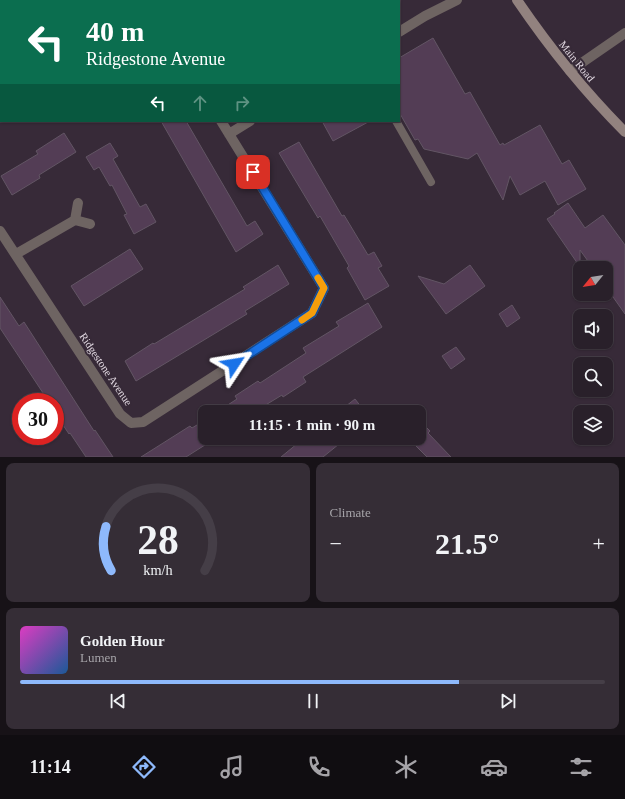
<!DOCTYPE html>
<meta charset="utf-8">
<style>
:root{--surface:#29202a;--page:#352d36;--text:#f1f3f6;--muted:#a5a3a8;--line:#453e47;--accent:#8eb9fc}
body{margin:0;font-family:"Times New Roman",serif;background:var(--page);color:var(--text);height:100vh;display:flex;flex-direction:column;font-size:15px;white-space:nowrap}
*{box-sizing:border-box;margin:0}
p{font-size:13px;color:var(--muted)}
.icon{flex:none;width:22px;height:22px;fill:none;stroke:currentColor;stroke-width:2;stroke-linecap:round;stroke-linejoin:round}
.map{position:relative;height:457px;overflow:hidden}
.sheet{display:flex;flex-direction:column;gap:6px;padding:6px;background:#171217;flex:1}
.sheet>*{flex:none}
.guide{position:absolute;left:0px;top:0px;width:400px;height:122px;box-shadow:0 1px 3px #0004,0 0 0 1px var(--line);background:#0b6e4f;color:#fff;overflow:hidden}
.needle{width:26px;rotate:240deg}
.buttons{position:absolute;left:573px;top:261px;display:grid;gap:8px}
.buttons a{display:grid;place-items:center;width:40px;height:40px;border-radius:8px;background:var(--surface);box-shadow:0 1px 3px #0004,0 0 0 1px var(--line);font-size:20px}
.speed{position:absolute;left:12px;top:393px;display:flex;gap:8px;font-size:20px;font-weight:700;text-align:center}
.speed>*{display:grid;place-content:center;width:52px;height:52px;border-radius:50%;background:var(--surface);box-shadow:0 1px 3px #0004,0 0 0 1px var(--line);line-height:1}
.speed .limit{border:6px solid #d22;background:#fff;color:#111}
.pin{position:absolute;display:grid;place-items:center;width:34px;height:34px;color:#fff;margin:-17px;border-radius:8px;box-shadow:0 2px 6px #0006}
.me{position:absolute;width:44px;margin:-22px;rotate:57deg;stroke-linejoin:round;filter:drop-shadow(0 0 3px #0008)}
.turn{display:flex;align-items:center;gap:14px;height:84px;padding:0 20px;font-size:18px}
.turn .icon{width:52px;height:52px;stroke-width:2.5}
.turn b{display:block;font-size:28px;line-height:34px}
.lanes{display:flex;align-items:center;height:38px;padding:0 20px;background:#0003;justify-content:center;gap:20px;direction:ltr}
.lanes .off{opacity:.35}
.big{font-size:30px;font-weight:700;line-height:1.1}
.sheet .tile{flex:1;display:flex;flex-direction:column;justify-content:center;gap:6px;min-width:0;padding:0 14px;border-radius:8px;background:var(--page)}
.sheet .dial{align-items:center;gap:0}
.dial svg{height:104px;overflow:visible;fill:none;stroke:var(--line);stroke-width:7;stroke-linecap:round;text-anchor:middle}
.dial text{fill:var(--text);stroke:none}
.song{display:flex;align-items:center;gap:12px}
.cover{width:48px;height:48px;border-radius:6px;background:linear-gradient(135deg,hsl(310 70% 55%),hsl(210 70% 35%))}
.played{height:4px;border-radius:2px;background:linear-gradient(90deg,var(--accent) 75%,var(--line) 75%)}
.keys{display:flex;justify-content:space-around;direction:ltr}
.heat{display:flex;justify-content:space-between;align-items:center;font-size:22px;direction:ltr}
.sheet .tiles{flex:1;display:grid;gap:6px;grid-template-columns:1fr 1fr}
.tile:last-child{grid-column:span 2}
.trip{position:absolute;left:198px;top:405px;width:228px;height:40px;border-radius:8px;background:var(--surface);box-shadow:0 1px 3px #0004,0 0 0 1px var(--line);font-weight:700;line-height:40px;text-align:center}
.dock{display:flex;height:64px;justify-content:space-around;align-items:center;background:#100d11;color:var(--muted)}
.dock .icon{width:28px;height:28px}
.dock .on{color:var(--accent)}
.dock b{font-size:18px;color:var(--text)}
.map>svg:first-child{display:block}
</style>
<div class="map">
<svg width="625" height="457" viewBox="0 0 625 457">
<rect width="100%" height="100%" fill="#372a38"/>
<!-- building -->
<path fill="#533d55" stroke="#625564" d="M433,38L465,94L470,92L500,145L503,143L504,145L540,125L562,164L569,160L586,189L558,205L545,181L520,195L510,176L503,200L477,153L468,159L424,149L418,139L415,140L399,112V58Z
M161,121H186L247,226L255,221L263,234L236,252Z
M322,121H370L333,141Z
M64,133L76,152L39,175L40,178L12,195L1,176L38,154L36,151Z
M299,142L342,216L344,215L368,255L374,252L382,266L378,268L389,286L365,300L347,268L349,266L320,216L318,218L279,153Z
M110,143L118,156L113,159L140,207L146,204L156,222L134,234L124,215L127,214L112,185L110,186L99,167L94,170L86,157Z
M568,203L585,228L603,215L625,245V314L606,287V268H593L580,250V267L547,219L555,214L554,213Z
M130,249L143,269L84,306L71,286Z
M278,265L289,284L245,311L247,314L136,381L125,361L153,343L154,344L245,289L243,287Z
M470,265L485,286L446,314L418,276L444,284Z
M0,297L19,326L24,322L94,431L95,430L113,457H86L70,433L69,434L55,413V402H49L0,328Z
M368,303L382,327L303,377L306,382L283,397L282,395L254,412H217L237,399L235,396L258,381L260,383L306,353L303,348L339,326L336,322Z
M512,305L520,318L507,327L499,314Z
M456,347L465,359L451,369L442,356Z
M355,399L365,412H339L341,410Z
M405,405L412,412H397Z
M205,420V438H216L186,457H141L190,426L192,428Z
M419,420L430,431L428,433L451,457H427L408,438H419Z
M307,438H349L345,442L344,440L323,457H281L303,439L304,440Z"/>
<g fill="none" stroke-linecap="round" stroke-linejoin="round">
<!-- lane -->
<path stroke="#6e6462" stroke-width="8" d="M324,0V1
M396,121L431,182"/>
<!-- street -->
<path stroke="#6e6462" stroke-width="10" d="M143,0L144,1
M58,1L60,0
M399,32L425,16L457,0
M0,36H1
M570,71L625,33
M229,134L250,121
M78,203L75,220L90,224
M0,231L120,414L131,423L143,422L312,313L324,288L221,121
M16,254L75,220"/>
<!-- secondary -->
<path stroke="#92827f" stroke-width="10" d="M517,0C549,47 585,92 625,132"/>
</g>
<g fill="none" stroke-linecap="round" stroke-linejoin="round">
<defs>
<path id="route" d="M234,364L312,313L324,288L253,172"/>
</defs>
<!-- route casing -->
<use href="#route" stroke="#114b97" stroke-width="10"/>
<!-- route -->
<use href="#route" stroke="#1a73e8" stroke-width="7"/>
<!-- slow -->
<path stroke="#f59e0b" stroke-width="7" d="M302,320L312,313L324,288L318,278"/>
</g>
<g text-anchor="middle" stroke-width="4" stroke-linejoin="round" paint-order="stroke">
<!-- street labels -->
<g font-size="11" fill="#e1d8e1" stroke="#372a38">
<text transform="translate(577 61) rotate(51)" y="4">Main Road</text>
<text transform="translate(106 369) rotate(56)" y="4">Ridgestone Avenue</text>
</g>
</g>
</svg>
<div class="buttons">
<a><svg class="needle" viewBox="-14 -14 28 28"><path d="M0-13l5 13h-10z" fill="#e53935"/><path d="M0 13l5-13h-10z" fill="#a5a3a8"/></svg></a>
<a><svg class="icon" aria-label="sound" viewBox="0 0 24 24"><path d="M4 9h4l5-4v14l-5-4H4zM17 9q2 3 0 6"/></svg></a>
<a><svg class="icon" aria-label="search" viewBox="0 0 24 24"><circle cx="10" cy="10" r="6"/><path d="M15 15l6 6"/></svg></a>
<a><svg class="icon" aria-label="layers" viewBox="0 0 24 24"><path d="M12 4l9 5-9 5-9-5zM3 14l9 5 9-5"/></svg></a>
</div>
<div class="speed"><div class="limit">30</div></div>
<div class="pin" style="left:253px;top:172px;background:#d93025"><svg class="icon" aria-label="arrive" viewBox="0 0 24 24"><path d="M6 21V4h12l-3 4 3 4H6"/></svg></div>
<svg class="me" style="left:234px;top:364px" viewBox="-20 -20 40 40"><path d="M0-17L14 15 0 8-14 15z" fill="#1a73e8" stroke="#fff" stroke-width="4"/></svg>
<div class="trip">11:15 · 1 min · 90 m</div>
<div class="guide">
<div class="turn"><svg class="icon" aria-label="left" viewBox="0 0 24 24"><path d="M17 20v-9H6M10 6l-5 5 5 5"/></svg><div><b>40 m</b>Ridgestone Avenue</div></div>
<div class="lanes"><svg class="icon" aria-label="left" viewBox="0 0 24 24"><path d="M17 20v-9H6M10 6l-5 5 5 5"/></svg><svg class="icon off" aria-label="ahead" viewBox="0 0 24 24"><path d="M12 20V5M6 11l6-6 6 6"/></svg><svg class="icon off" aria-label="right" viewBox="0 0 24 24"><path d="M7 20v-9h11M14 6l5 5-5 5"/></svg></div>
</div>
</div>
<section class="sheet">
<div class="tiles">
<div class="tile dial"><svg viewBox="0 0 100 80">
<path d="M14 69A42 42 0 1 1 86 69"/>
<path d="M14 69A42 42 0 0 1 10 35" stroke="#8eb9fc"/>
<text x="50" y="56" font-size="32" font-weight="700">28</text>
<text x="50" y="72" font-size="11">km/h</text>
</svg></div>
<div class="tile"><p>Climate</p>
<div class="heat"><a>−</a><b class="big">21.5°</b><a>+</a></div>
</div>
<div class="tile">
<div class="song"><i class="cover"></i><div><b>Golden Hour</b><p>Lumen</p></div></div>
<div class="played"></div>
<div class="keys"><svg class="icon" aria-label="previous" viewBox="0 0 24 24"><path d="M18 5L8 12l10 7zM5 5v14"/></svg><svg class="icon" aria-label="pause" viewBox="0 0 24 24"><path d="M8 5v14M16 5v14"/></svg><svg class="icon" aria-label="next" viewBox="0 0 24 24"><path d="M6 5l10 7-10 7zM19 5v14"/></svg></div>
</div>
</div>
</section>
<nav class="dock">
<b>11:14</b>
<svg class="icon on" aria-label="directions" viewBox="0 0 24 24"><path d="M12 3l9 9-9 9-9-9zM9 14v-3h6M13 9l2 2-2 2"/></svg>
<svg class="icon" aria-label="music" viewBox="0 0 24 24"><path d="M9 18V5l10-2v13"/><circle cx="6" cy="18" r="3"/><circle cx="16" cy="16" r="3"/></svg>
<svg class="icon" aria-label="phone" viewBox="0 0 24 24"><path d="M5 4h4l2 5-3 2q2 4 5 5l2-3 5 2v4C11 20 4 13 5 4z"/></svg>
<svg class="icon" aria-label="climate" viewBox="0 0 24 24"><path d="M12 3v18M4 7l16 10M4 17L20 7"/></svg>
<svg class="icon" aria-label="car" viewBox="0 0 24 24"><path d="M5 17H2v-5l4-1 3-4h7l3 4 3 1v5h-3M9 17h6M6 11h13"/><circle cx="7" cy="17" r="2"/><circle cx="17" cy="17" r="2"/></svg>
<svg class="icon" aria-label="filters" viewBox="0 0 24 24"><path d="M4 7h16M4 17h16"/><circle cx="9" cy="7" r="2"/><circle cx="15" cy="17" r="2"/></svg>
</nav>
